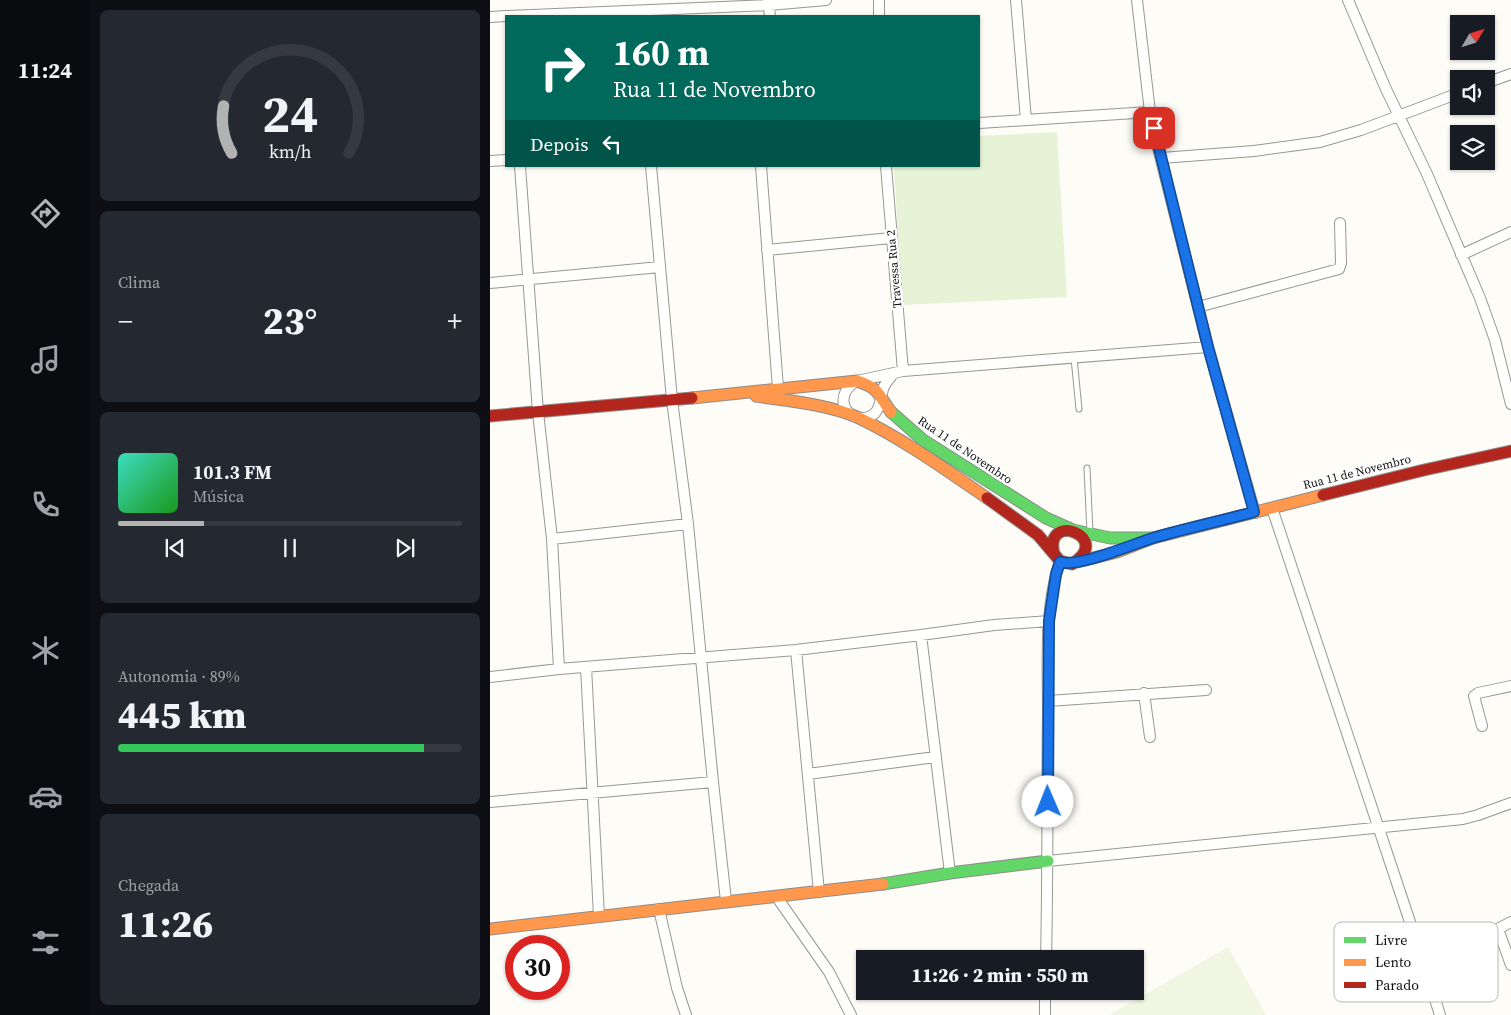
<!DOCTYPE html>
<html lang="pt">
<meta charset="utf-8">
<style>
:root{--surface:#171b24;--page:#242831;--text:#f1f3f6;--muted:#9ea1a6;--line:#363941;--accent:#b2b2b3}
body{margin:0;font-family:"Source Serif 4",serif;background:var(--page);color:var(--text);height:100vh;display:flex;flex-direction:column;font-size:19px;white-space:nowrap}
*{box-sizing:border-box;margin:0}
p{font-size:16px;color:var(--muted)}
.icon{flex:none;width:28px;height:28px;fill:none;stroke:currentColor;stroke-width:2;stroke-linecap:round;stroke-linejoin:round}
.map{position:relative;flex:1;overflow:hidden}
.sheet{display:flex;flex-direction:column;gap:10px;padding:10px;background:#0d0f14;width:400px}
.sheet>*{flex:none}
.hud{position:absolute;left:15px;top:15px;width:475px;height:152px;border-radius:0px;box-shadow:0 1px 4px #0004;background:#00695c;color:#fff;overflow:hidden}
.needle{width:32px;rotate:52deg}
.fabs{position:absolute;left:960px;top:15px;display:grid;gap:10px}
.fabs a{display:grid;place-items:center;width:45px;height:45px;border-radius:0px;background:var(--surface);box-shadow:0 1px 4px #0004;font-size:25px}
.speed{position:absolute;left:15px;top:935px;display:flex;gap:10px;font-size:25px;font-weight:700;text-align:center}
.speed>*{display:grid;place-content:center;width:65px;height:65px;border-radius:50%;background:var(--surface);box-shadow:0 1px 4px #0004;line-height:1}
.speed .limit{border:8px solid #d22;background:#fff;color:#111}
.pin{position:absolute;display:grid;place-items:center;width:42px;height:42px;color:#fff;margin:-21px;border-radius:10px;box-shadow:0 2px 8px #0006}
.me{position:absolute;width:55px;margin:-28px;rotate:359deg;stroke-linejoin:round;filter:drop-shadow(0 0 4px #0008)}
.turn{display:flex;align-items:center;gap:18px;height:105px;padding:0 25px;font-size:22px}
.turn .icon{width:65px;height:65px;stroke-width:2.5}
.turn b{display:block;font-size:35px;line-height:42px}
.then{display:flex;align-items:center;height:48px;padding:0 25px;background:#0003;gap:10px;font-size:19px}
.big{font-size:38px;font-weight:800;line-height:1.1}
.sheet .card{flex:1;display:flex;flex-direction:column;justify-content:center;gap:8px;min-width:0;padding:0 18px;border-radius:8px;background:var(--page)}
.sheet .dial{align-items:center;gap:0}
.dial svg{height:130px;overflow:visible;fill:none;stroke:var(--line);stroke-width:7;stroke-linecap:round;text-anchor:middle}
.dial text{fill:var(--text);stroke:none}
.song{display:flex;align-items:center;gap:15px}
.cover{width:60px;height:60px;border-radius:8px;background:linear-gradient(135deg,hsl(170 70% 55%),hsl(120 70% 35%))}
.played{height:5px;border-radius:2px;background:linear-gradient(90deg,var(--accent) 25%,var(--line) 25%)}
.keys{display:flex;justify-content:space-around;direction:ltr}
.heat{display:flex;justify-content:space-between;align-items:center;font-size:28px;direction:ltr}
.charge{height:8px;border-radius:4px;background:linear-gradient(90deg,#34c759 89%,var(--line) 0)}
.trip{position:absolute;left:366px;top:950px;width:288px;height:50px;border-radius:0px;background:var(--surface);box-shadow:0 1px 4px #0004;font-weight:800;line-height:50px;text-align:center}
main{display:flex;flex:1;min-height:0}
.tab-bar{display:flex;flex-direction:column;width:90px;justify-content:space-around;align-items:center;background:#090b0e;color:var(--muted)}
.tab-bar .icon{width:35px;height:35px}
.tab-bar .on{color:var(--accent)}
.tab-bar b{font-size:22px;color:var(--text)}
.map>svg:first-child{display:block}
</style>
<main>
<nav class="tab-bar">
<b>11:24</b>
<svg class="icon on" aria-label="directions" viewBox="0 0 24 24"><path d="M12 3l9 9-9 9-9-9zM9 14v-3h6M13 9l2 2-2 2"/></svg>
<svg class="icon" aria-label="music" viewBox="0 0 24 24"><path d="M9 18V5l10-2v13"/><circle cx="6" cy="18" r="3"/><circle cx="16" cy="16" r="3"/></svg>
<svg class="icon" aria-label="phone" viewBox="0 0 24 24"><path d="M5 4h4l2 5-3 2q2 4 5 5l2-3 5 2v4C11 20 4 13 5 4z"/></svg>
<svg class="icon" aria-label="climate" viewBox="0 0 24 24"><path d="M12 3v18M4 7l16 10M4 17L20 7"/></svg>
<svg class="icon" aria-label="car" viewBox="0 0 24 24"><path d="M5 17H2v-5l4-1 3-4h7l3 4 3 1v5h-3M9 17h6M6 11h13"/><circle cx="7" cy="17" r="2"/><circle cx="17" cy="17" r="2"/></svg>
<svg class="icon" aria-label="filters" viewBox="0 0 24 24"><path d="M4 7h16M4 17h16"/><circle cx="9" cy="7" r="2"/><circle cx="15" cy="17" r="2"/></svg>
</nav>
<section class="sheet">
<div class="card dial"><svg viewBox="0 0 100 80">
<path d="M14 69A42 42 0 1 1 86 69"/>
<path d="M14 69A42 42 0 0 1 9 40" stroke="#b2b2b3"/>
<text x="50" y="56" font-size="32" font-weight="700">24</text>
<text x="50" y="72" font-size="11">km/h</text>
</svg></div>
<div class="card"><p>Clima</p>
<div class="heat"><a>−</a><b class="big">23°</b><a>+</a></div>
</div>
<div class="card">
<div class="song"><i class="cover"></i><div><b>101.3 FM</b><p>Música</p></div></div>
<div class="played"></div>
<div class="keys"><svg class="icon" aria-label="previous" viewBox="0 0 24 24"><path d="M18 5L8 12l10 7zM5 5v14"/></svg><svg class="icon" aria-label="pause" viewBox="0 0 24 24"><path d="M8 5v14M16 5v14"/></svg><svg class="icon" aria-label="next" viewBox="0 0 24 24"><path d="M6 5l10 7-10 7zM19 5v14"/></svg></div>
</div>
<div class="card"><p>Autonomia · 89%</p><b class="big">445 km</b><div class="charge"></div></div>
<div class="card"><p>Chegada</p><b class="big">11:26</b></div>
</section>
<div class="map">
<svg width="1021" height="1015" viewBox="0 0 1021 1015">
<rect width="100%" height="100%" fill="#fdfcf7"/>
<!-- green -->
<path fill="#e7f3d7" d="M567,132L577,297L412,305L404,166H489V136Z"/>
<!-- pitch -->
<path fill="#f0f6e1" d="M738,947L776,1015H622L621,1014Z"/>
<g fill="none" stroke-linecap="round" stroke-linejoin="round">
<defs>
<path id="lane" d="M584,358L589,409
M597,468L600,532"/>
<path id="street" d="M278,0L280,16
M389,0V16
M526,0L536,120
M647,0L660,112L667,144L718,347L765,513
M858,0L895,87L937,174L990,298L1005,340L1021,404
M17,16L279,5L336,0
M0,17L16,16
M996,83L1021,74
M489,123L660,112
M671,158L764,151L830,142L871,130L969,93
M0,161L16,160
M30,166L48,412L62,539L69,669
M161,166L182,400L198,524L223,782L236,901
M271,166L288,388
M396,166L413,371
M277,250L401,238
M971,255L1021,232
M0,283L170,267
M708,307L849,269L851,263L850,223
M404,373C400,378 395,383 393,389C390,402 390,417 373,418C352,419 345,392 367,381L413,371L718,347
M782,508L928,946L950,1015
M62,539L198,524
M431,635L460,873
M306,650L329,892
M96,667L109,916
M0,677L69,669L306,650L431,635L504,625L559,621
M654,693L660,737
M558,701L716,690
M992,726L984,696L988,693L1021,686
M318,774L445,757
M0,802L223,782
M558,861L973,819L988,815L1021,803
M286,896L339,972L361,1015
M169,909L187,988L196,1015
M1008,929L1021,965
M928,946L974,932L984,935L1008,929L1021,922
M556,959C558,876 557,794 558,712C558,663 554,609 570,561
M555,1015V991"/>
<path id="fast" d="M401,412L433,440L556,518L583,530L620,538H663
M393,884L460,873L558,861"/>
<path id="slow" d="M266,396C298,401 337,404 367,417C410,437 458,471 497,498
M202,398L367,381C389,388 388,394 401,412
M587,562L627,552L663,538L833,495
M0,929L393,884"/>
<path id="jam" d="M0,416L202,398
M833,495L934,470L1021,451
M497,498L548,535L570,561L582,564C625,537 553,510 564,554"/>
</defs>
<!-- lane casing -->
<use href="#lane" stroke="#979795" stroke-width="7"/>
<!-- street casing -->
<use href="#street" stroke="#979795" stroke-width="12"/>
<!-- fast casing -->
<use href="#fast" stroke="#8e8d8b" stroke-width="13"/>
<!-- slow casing -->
<use href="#slow" stroke="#8e8d8b" stroke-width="13"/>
<!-- jam casing -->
<use href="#jam" stroke="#8e8d8b" stroke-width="13"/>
<!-- lane -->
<use href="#lane" stroke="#fffffe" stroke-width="5"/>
<!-- street -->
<use href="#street" stroke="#fffffe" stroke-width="10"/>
<!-- fast -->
<use href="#fast" stroke="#63d668" stroke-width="11"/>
<!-- slow -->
<use href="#slow" stroke="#ff974d" stroke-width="11"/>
<!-- jam -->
<use href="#jam" stroke="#b3261e" stroke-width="11"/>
</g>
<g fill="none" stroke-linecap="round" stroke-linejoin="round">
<defs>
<path id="route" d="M558,802L559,621L566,574L570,562C588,568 643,544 663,538C696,528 731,521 764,512L718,347L664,128"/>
</defs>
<!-- route casing -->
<use href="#route" stroke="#114b97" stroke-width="12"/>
<!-- route -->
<use href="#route" stroke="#1a73e8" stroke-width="9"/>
</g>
<g text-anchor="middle" stroke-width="5" stroke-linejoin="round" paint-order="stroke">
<!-- street labels -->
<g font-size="12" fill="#111" stroke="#fff">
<text transform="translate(404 269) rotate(-95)" y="4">Travessa Rua 2</text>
<text transform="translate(475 450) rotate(34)" y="4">Rua 11 de Novembro</text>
<text transform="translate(867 472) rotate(-14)" y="4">Rua 11 de Novembro</text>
</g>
</g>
<!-- legend -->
<rect x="844" y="922" width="164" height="80" rx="8" fill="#fff" stroke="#b8b8b8" stroke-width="1"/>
<rect x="854" y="937" width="22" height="6" fill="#63d668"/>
<rect x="854" y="959" width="22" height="7" fill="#ff974d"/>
<rect x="854" y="982" width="22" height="6" fill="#b3261e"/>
<g font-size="14" fill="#111">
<text x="885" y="945">Livre</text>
<text x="885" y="967">Lento</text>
<text x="885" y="990">Parado</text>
</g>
</svg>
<div class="fabs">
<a><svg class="needle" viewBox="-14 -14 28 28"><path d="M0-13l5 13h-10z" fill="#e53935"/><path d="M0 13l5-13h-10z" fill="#9ea1a6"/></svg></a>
<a><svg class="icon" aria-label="sound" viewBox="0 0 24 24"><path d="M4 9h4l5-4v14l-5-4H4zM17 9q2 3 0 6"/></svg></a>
<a><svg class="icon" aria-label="layers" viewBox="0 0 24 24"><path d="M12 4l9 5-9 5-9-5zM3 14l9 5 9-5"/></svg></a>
</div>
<div class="speed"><div class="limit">30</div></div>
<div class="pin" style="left:664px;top:128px;background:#d93025"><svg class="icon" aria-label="arrive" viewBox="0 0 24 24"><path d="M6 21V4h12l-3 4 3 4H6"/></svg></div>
<svg class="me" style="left:558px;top:802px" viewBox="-20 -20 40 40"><circle r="19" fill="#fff"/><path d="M0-13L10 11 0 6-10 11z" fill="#1a73e8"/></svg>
<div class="trip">11:26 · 2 min · 550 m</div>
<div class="hud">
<div class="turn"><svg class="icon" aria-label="right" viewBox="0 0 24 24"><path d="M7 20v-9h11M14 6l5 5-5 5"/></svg><div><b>160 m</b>Rua 11 de Novembro</div></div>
<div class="then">Depois<svg class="icon" aria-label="left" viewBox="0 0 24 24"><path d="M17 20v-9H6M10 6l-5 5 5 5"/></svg></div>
</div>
</div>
</main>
